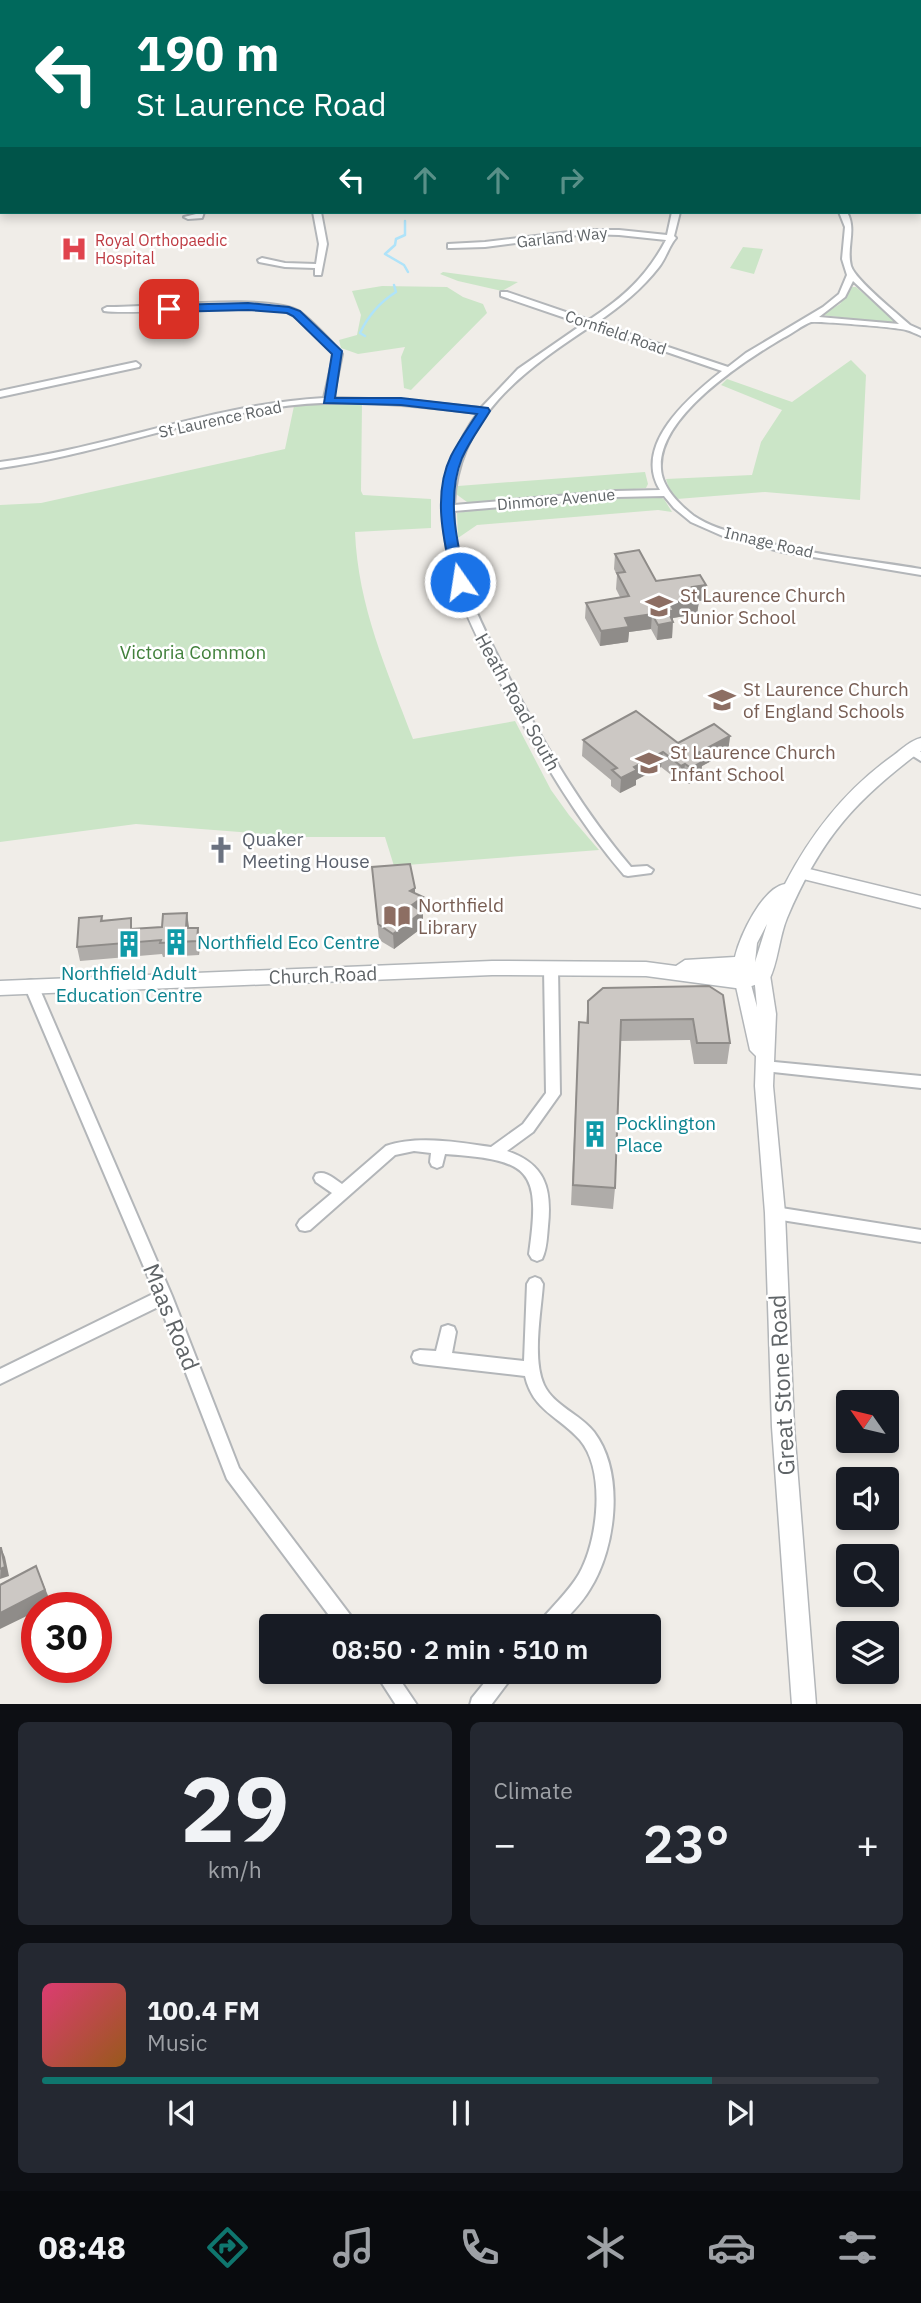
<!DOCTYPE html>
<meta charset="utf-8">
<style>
:root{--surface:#171b24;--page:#242831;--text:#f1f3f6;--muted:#9ea1a6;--line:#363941;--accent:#0f766e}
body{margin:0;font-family:"IBM Plex Sans",sans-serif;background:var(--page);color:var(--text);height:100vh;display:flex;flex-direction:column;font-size:26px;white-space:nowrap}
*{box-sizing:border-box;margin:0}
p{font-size:23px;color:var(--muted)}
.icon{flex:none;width:38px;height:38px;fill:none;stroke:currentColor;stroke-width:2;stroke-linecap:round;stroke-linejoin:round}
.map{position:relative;height:1704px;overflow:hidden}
.sheet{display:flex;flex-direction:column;gap:18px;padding:18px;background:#0d0f14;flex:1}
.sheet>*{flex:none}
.guide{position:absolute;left:0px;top:0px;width:922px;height:214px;box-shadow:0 4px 10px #0003;background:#00695c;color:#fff;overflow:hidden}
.needle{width:46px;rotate:304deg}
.fabs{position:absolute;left:836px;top:1390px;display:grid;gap:14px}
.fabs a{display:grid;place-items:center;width:63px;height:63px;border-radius:7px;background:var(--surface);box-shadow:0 4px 10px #0003;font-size:35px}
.speed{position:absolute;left:21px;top:1592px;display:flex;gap:14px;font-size:35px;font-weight:700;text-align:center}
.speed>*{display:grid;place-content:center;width:91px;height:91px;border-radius:50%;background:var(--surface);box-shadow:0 4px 10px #0003;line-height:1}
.speed .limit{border:10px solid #d22;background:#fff;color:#111}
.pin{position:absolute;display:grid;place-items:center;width:60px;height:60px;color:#fff;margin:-30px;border-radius:14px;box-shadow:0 4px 10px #0006}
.me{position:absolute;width:77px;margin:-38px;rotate:347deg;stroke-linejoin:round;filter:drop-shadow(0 0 5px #0008)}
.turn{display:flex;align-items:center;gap:24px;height:147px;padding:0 21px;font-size:32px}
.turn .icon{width:91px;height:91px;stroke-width:2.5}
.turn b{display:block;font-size:49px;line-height:60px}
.lanes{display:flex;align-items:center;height:66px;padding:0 21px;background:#0003;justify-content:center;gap:35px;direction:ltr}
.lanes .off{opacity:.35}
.big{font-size:52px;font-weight:600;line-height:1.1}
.sheet .tile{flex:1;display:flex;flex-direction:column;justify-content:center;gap:10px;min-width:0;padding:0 24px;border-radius:10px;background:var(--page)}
.sheet .dial{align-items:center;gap:0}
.dial b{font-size:91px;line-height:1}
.song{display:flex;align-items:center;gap:21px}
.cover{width:84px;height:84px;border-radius:10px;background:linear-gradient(135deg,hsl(340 70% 55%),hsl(30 70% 35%))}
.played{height:7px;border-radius:4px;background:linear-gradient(90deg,var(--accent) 80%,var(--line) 80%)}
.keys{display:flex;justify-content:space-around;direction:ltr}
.heat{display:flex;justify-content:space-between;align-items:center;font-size:38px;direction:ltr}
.sheet .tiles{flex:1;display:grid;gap:18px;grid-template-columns:1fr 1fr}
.tile:last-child{grid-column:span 2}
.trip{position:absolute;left:259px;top:1614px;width:402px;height:70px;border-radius:7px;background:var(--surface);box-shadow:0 4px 10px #0003;font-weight:600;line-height:70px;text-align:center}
.tabs{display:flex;height:112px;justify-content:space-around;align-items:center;background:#090b0e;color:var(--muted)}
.tabs .icon{width:49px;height:49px}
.tabs .current{color:var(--accent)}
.tabs b{font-size:32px;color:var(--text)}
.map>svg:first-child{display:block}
</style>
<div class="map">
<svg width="921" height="1705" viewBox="0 0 921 1705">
<rect width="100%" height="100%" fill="#f0ede8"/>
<!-- green -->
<path fill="#cbe5c7" d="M743,247L763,249L754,274L730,268Z
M443,272L518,282L502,291L458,281L440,274Z
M382,286L447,287L463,297L483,304L487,313L411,390L404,388L401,357L405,347L358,354L341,348L339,340L357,335L361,315L352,291Z
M852,287H856L898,324L822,315L840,304Z
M851,360L866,375L860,500L765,492L677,499L670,492L666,479L752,475L761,442L782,410L721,385L727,379L792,402Z
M337,402L362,403L361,491L363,495L431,499V528L355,532C358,607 387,670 413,739L515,721L551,790L569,815L599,850L394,866L385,837H303L136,824L0,842V505L41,503L285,449L294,406Z
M645,472L648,484L646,488L485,502H467L456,494L458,486Z
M657,496L664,499L672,512L658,510L477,525L458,538L457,513L493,507Z"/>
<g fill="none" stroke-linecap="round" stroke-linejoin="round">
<!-- stream -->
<path stroke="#afe3f9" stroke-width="2.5" d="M405,221V235L396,239L395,245L385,254L404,265L408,272
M365,336L360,333C368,316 380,302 396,292L394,285"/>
<defs>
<path id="minor" d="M152,0L162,2H154Z
M363,0H371L361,2Z
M884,0H890L882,2Z
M0,10H2V14H0Z
M0,38H2V42H0Z
M0,58H2V62H0Z
M0,79H2V84L0,83Z
M920,102H921V106H920Z
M0,128H2V132H0Z
M920,141H921V145H920Z
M196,212H204L202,218L188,219L184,217L196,214Z
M313,212H321L327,244L321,275H315V268L285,267L259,262L258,260L262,258L285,263L316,264L319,244Z
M672,212H680L674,236L676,238C669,246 666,258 659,267C642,289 620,307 596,323L728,367L746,353L823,307L839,294L847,275L842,259L845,227L839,212H847C857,230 846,247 851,266C855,280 898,314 910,325L921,330V336C916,334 911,331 906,330C898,327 816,321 811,322C802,325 792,334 783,338C744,361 657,417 661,469C662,488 680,505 694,516C709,526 727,531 743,536C801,554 862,559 921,569V575L783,552L725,537L691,522L674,508L664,496L616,497L454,511C452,574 486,634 514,687C548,751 584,812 631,867L647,866L653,870L651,873L628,876L624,875C576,819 540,756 505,691C476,636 442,575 444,511L442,509L444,507C446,473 458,440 478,413C409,405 339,397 271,408C179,422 92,455 0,468V462C110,448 213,404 324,398L334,354C321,342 309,326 294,316C265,295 147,317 104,311L103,309L107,307C148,308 271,293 300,312C312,321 332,342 342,354L333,398L404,400L481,408L518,369L583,324L501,296V292H507L589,320C623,298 647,276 666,240L619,235L586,234L485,247L451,248H448V244L485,242L586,230H619L667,235ZM853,281L899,324L819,317L845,297ZM591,326L722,371C690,396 632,445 660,490L616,491L454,505C457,418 524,370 591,326Z
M136,362L140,365L139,367L0,397V391Z
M911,747L921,752V761L905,751Z
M551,963L556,965L558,968L560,1094L533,1132L507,1151C545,1164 552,1188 548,1226C547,1236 547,1249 542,1259L537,1261L532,1259L529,1254C541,1169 531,1160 445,1154L442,1166L437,1168L432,1166L430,1162L431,1153L414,1151L395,1155L310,1230L305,1231L300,1230L297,1225L300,1220L332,1193L316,1182L314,1178L316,1174C326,1170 334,1179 342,1184L386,1146C417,1135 458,1142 491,1147L523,1124L546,1093L544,968L546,965Z
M31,980L36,981L38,985L172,1296L239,1468L354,1620L357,1626H337L227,1479L160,1306L0,1384V1369L155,1293L24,985L26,981Z
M764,1061L921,1076V1088L764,1071L759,1070L757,1066L759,1062Z
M775,1207L921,1230V1242L775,1219L770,1217L768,1213L770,1209Z
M535,1277L540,1279L543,1284C541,1312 532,1359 544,1385C554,1406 580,1414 594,1432C625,1473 616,1548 590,1589C582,1603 570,1614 559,1626H538L541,1620C554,1605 569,1591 579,1574C598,1541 606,1471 580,1440C559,1416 533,1411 525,1376L420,1364L414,1362L412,1357L414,1352L420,1350L436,1351L442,1327L448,1325L454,1327L456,1332L452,1353L524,1361L527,1284L530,1279Z
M374,1671H394L417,1705H396Z
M494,1671H515L512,1677L491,1705H470L472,1698Z"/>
<path id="tertiary" d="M558,0H588L591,2H560Z
M623,0L637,2H620Z
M920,41H921V46H920Z
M801,867L921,896V908L795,877L793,873Z
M762,969L768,971L770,975L776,1014L773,1086L785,1213L794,1427L816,1705H792L772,1427L765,1213L755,1086L756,1056L750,1050L735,982L737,977H749L757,1007L754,975L756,971Z"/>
<path id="secondary" d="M921,738V751C854,801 820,840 787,918C779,937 778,963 769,980L743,989L646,976L492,975L0,995V981L492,961L646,962L676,966L685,960L735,957C740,936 762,888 785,884C812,832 846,789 894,755C902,749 911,740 921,738ZM767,924L755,962L757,943Z"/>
</defs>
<!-- minor casing -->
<use href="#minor" stroke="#b3b6b9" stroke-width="4"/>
<!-- tertiary casing -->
<use href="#tertiary" stroke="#b3b6b9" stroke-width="3"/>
<!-- secondary casing -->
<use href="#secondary" stroke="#b2b6b9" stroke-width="3"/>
<!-- minor -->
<use href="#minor" fill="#fff" fill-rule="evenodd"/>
<!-- tertiary -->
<use href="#tertiary" fill="#fff" fill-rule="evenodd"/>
<!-- secondary -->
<use href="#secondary" fill="#fff" fill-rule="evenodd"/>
</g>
<!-- wall -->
<path fill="#afaca9" d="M615,554L656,581L704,600L699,601L697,614L673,618L672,638L657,640L651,629L629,632L628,642L600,646L585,618L586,603L620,597L616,589L617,575L614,569Z
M730,736L728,752L702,766L700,777L689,784L683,779L679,781L661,767L636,780V785L620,793L611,786V780L582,756L583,740L678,743Z
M372,867L415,888V893L423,913V927L394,949L379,940Z
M102,916L103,921L133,929L189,928L200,942L199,955L163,957L162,954L80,961L77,947Z
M709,986L730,1043L727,1064H694L690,1040L620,1041L615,1188L613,1209L571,1205L579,1022L586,1023L588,1001Z"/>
<!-- shaded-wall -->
<path fill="#8f8c89" d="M706,585L704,600L699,601L697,614L673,618L672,638L657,640L658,625L670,603L692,587Z
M652,614L651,629L629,632L628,642L600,646L601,631L625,618Z
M730,736L728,752L702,766L700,777L689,784L691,768L694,755Z
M663,752L661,767L636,780V785L620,793L621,778L634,767Z
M685,764L683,779L679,781L681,766Z
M415,888V902L423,897V927L394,949L393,934L410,891Z
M187,913L189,927L188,942L186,928Z
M198,928L200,942L199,955L197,941Z
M1,1548L5,1557L9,1576L0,1579Z
M36,1566L51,1603L41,1608H37V1611L0,1629V1613Z"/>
<!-- building -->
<path fill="#ccc8c4" stroke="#8f8c89" stroke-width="2" d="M639,550L656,581L700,575L706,585L692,587L699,599L670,603L674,611H668L673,622L658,625L652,614L625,618L629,627L601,631L586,603L629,596L617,573L625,572L615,554Z
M636,711L678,743L714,724L730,736L694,755L702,762L691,768L685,764L681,766L663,752L634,767L637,770L621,778L612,770L617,768L583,740Z
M410,864L415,888L410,891L423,897L412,905L422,912L393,934L378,924L372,867Z
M187,913L186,928H198L197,941L160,943L161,940L77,947L79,918L102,916L101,921L131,918V929L162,927L163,914Z
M709,986L723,995L730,1043H697L693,1019L621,1020L615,1188L573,1185L579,1022L588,1023V1001L603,988Z
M0,1548H1L5,1567L0,1569Z
M36,1566L45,1590L0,1613V1585Z"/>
<!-- route -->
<path fill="#1a73e8" stroke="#114b97" stroke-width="2" d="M248,303L289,307L300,311L342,351L335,398H401L488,408L490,411C481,426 469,442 462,458C446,498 457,542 466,582L464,585L460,586L453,582C444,542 432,495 451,456C458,442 468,428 477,414L401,405L324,403L332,354L293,316L287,313L248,310L169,312L164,309L169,305Z"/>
<!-- icons -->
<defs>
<symbol id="hospital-bare" viewBox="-9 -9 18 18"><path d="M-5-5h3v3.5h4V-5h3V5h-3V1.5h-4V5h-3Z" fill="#e0444e" stroke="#fff" stroke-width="2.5" paint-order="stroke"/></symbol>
<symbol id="school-bare" viewBox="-9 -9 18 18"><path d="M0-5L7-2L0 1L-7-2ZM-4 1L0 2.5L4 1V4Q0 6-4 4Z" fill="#8d6e63" stroke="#fff" stroke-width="2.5" paint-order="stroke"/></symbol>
<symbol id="church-bare" viewBox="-9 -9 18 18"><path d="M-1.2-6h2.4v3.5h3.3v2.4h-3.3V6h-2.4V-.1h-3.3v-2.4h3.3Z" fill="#6b7280" stroke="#fff" stroke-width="2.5" paint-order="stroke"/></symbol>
<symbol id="library-bare" viewBox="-9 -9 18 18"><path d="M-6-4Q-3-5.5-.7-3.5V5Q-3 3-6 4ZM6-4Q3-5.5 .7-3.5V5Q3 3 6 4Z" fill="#8d6e63" stroke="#fff" stroke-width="2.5" paint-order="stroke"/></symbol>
<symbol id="building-bare" viewBox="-9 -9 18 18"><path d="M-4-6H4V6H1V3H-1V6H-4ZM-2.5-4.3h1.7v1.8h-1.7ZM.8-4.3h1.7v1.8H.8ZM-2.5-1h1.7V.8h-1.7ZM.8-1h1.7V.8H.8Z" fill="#0f9aa8" stroke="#fff" stroke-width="2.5" paint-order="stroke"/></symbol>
</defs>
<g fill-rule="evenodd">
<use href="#hospital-bare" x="55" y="230" width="38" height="38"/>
<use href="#school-bare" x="640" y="587" width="38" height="38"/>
<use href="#school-bare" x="703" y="681" width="38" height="38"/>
<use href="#school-bare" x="630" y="744" width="38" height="38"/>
<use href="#church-bare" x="202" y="831" width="38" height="38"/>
<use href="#library-bare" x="378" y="897" width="38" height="38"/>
<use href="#building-bare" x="157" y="923" width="38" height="38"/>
<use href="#building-bare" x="110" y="925" width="38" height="38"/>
<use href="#building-bare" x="576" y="1115" width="38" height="38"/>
</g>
<g text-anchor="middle" stroke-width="5" stroke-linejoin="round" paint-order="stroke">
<!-- far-street labels -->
<g font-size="16" fill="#5f6467" stroke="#fff">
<text transform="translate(562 237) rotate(-6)" y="6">Garland Way</text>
<text transform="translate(616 332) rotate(19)" y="6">Cornfield Road</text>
<text transform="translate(220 419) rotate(-12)" y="6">St Laurence Road</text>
<text transform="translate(556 499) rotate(-5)" y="6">Dinmore Avenue</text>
<text transform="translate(769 542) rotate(13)" y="6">Innage Road</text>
</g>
<!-- far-health labels -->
<g font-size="16" fill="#be3a42" stroke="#fff" text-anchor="start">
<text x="95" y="246">Royal Orthopaedic<tspan x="95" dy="18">Hospital</tspan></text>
</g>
<!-- education labels -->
<g font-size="19" fill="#785e54" stroke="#fff" text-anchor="start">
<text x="680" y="602">St Laurence Church<tspan x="680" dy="22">Junior School</tspan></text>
<text x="743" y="696">St Laurence Church<tspan x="743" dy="22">of England Schools</tspan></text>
<text x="670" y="759">St Laurence Church<tspan x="670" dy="22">Infant School</tspan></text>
<text x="418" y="912">Northfield<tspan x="418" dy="22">Library</tspan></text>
</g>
<!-- park labels -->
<g font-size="19" fill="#42813c" stroke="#fff">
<text x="193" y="659">Victoria Common</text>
</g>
<!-- street labels -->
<g font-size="19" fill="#5f6467" stroke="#fff">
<text transform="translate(518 702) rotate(61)" y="7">Heath Road South</text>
<text transform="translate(323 975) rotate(-2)" y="7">Church Road</text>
</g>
<!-- worship labels -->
<g font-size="19" fill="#5b616d" stroke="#fff" text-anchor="start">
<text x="242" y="846">Quaker<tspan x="242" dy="22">Meeting House</tspan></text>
</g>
<!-- culture labels -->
<g font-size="19" fill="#0d838f" stroke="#fff" text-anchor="start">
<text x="197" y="949">Northfield Eco Centre</text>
<text x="129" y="980" text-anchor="middle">Northfield Adult<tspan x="129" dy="22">Education Centre</tspan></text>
<text x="616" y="1130">Pocklington<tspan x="616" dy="22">Place</tspan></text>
</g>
<!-- near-street labels -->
<g font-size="23" fill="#5f6467" stroke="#fff">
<text transform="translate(171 1317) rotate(68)" y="8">Maas Road</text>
<text transform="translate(782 1385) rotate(-93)" y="8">Great Stone Road</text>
</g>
</g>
</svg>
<div class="fabs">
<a><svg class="needle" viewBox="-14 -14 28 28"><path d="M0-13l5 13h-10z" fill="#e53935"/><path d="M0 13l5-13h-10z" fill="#9ea1a6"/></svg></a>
<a><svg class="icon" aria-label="sound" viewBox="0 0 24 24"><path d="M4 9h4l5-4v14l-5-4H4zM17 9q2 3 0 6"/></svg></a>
<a><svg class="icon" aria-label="search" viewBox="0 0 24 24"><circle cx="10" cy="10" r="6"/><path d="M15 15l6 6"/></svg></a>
<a><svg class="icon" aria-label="layers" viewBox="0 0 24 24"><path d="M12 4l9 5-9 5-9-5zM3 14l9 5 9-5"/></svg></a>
</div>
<div class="speed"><div class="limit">30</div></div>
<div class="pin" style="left:169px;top:309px;background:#d93025"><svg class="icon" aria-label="arrive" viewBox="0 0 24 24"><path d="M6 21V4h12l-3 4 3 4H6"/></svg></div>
<svg class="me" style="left:460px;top:582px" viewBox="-20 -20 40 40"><circle r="17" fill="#1a73e8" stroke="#fff" stroke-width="3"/><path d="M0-11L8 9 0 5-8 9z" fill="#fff"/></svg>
<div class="trip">08:50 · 2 min · 510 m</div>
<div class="guide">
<div class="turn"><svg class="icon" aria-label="left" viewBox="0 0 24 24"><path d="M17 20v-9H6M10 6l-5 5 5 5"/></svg><div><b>190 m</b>St Laurence Road</div></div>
<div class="lanes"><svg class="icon" aria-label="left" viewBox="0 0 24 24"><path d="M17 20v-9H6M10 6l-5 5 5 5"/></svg><svg class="icon off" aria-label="ahead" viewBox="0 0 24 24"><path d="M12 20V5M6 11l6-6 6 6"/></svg><svg class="icon off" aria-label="ahead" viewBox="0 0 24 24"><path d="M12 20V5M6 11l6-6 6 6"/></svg><svg class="icon off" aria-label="right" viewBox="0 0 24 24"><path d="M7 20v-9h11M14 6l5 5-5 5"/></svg></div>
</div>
</div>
<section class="sheet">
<div class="tiles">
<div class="tile dial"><b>29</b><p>km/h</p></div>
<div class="tile"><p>Climate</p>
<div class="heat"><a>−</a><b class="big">23°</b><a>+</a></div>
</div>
<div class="tile">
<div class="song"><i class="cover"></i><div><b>100.4 FM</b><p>Music</p></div></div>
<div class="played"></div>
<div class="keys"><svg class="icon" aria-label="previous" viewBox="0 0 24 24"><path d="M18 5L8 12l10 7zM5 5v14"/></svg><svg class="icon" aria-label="pause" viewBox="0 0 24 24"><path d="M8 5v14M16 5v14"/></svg><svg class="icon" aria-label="next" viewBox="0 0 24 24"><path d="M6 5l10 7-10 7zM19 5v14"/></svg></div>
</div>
</div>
</section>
<nav class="tabs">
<b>08:48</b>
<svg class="icon current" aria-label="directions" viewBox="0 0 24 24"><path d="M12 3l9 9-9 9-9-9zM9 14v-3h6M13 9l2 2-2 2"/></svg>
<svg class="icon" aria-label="music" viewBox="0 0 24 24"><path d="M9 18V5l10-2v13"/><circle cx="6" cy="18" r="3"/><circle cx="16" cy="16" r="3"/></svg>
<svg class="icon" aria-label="phone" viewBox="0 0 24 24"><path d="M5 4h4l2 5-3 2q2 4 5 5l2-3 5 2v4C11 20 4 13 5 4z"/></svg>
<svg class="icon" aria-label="climate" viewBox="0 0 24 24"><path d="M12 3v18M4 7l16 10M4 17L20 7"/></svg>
<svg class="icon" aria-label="car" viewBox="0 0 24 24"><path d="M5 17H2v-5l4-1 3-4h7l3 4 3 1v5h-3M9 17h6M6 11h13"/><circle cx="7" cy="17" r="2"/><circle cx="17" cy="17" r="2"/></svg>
<svg class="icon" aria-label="filters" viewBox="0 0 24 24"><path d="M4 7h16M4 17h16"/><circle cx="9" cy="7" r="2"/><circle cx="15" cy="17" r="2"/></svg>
</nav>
